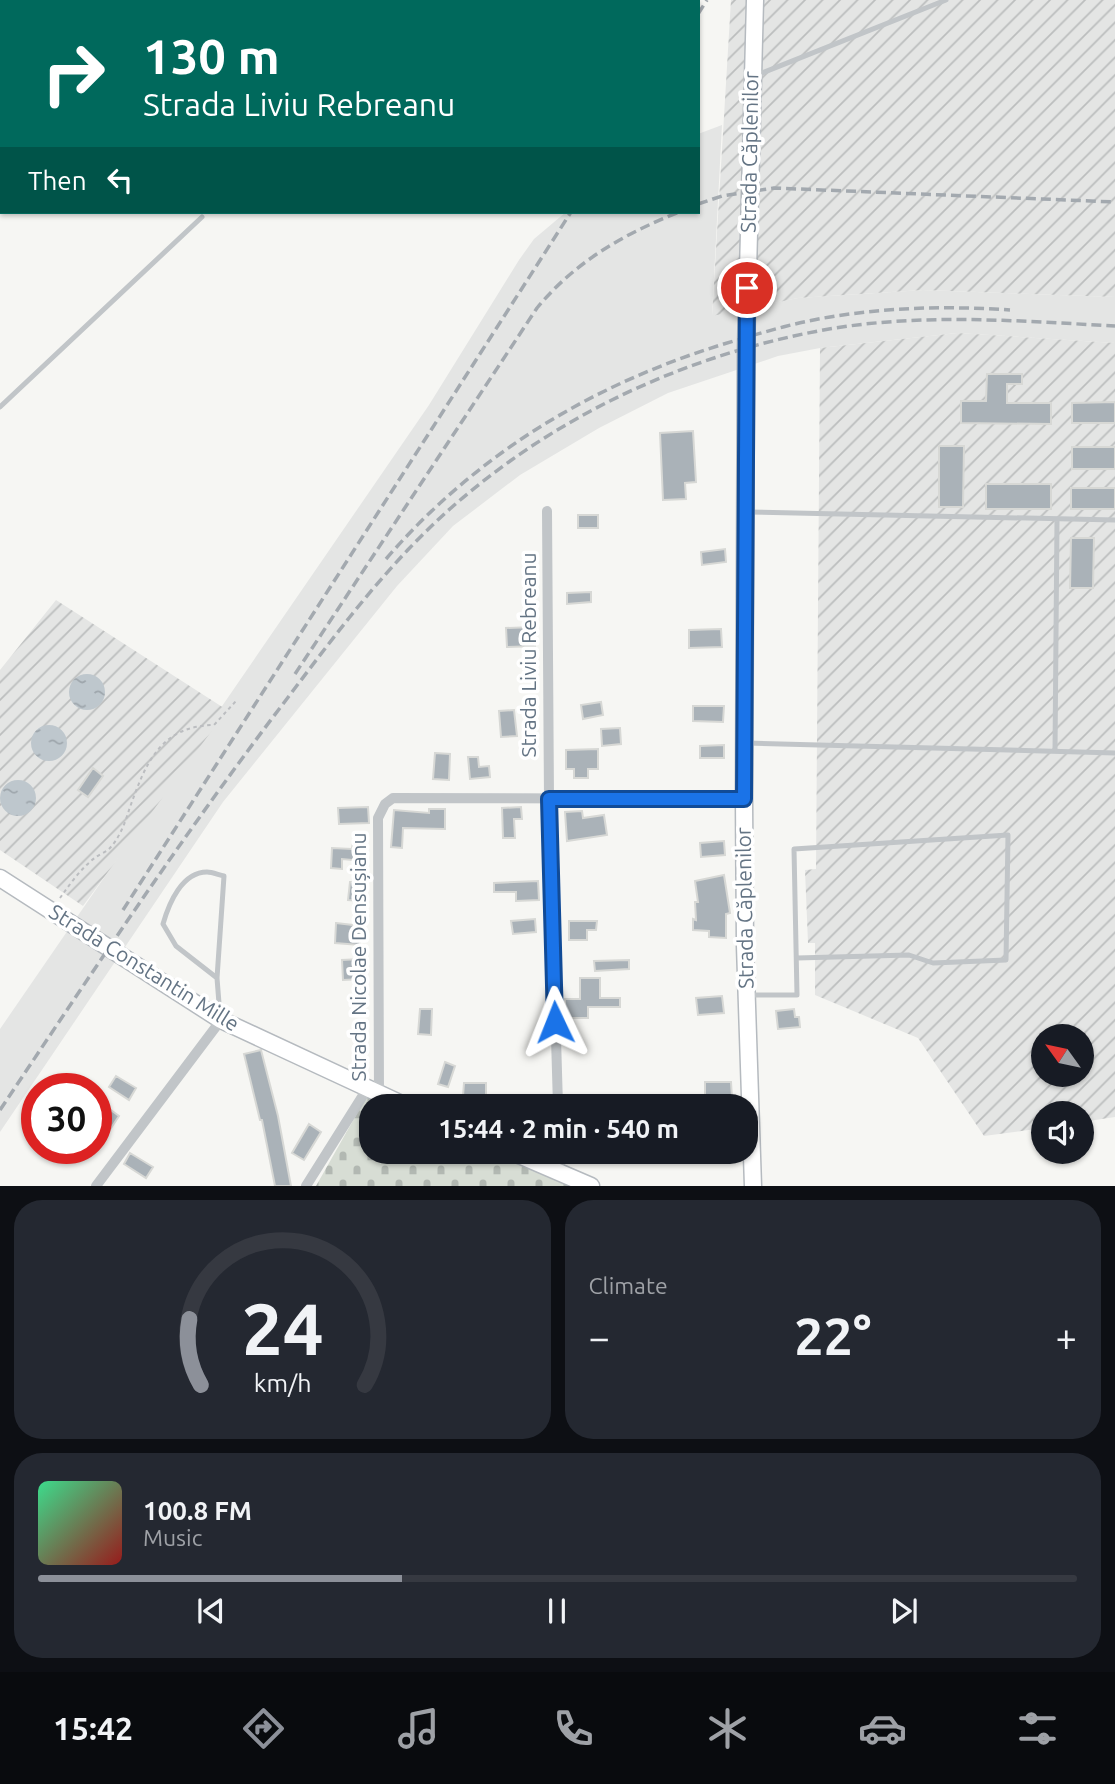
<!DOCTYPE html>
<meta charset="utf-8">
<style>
:root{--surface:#171b24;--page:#242831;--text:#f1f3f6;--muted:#9ea1a6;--line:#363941;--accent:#8c9099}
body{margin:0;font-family:Ubuntu,sans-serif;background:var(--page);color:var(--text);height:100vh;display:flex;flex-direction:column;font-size:26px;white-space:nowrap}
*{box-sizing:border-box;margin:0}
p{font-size:23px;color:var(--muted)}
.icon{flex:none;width:38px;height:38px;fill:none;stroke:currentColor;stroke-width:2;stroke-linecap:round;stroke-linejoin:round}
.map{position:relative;height:1186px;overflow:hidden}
.drawer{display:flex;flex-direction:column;gap:14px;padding:14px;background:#0d0f14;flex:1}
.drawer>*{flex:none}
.top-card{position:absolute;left:0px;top:0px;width:700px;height:214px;box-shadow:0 2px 5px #0004;background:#00695c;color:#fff;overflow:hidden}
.needle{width:46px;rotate:303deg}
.controls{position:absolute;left:1031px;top:1024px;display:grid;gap:14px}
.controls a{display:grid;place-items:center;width:63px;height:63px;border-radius:50%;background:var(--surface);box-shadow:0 2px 5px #0004;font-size:35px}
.speed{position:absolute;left:21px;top:1073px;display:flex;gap:14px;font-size:35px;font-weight:700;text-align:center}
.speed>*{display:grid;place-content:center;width:91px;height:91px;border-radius:50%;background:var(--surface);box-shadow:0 2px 5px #0004;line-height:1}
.speed .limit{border:10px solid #d22;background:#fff;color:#111}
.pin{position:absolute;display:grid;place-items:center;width:60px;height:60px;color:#fff;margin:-30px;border:4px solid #fff;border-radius:50%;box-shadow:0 2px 7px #0007}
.me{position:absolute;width:77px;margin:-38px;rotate:358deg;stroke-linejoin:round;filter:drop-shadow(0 0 5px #0008)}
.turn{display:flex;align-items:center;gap:24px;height:147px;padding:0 28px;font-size:32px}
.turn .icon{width:91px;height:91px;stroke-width:2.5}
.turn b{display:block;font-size:49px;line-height:60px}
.then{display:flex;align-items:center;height:66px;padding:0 28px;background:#0003;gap:14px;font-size:26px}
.big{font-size:52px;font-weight:700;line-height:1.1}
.drawer .card{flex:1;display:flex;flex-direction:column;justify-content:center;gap:10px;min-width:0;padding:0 24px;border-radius:28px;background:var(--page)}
.drawer .dial{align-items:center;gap:0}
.dial svg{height:182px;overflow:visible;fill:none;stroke:var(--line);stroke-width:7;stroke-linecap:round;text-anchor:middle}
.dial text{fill:var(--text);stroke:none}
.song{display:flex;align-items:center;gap:21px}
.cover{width:84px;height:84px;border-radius:10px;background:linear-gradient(135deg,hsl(150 70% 55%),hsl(0 70% 35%))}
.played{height:7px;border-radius:4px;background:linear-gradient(90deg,var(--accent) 35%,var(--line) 35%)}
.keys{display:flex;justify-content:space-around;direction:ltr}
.heat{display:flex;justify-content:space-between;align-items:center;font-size:38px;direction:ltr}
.drawer .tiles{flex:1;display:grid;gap:14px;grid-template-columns:1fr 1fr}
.card:last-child{grid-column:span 2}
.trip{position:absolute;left:359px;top:1094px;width:399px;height:70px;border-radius:28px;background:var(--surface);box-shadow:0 2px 5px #0004;font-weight:700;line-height:70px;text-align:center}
.menu{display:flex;height:112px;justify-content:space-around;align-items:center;background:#090b0e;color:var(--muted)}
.menu .icon{width:49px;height:49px}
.menu .current{color:var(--accent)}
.menu b{font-size:32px;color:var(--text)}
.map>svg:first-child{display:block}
</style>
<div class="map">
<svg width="1115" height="1186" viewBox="0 0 1115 1186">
<defs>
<pattern id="industrial-furrows" width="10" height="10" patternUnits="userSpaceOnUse" patternTransform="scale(1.75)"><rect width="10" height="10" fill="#e4e5e4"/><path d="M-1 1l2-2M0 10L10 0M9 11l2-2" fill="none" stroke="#bcbebe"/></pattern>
<pattern id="cemetery-stones" width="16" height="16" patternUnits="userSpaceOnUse" patternTransform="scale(1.75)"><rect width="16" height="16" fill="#d7ddd4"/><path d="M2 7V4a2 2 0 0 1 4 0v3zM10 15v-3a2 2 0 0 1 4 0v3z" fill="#b2b8b2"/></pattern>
<pattern id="water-ripples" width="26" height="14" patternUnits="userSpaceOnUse" patternTransform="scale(1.75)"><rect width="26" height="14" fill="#bec7cd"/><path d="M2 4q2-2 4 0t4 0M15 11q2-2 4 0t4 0" fill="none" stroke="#9ea6ac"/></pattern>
</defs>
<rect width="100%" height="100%" fill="#f6f6f3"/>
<!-- built -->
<path fill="#e4e5e4" d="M722,125L712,315L798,298L923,290L1115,297V343L957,333L820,348L778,356L668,393L599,428L520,475L453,526L397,586L223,802L0,1132V1029L429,405L519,260L534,239L566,212H698V134Z"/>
<!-- industrial -->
<path fill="url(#industrial-furrows)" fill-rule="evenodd" d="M731,0H1115V297L923,290L798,298L712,316Z
M957,333L1115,343V1117L1082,1122V1113H1043V1128L984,1136L918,1038L815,995V943H808L805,870L816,869L820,348ZM1043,1036H1082V1074H1043Z
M56,600L227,710L83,906L0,850V670Z"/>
<!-- cemetery -->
<path fill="url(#cemetery-stones)" d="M372,1087L413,1106H371V1152H515L573,1186H316Z"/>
<!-- water -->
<path fill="url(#water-ripples)" d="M69 692a18 18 0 1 1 36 0a18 18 0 1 1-36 0Z
M31 743a18 18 0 1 1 36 0a18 18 0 1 1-36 0Z
M0 798a18 18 0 1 1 36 0a18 18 0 1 1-36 0Z"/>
<!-- building -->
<path fill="#aab2b8" stroke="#d7d8d5" stroke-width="2" d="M987,374H1022V384H1007V403H1051V424L961,423V401H986Z
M1115,402V423H1072V403Z
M693,431L696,482L685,483L686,499L663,500L660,433Z
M939,446H964L963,507H939Z
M1072,447H1115V469H1072Z
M986,484H1051V509H986Z
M1071,488H1115V509H1071Z
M578,515H598V528H578Z
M1071,538H1094L1093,588H1070Z
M725,549L726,562L702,565L701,552Z
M591,592V602L567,604V593Z
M534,627L535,646L507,647L506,628Z
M721,629L722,647L689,648V630Z
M601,702L603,715L583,719L581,705Z
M693,706H724L723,722L693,721Z
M514,710L517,736L501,737L499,711Z
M620,728L621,744L602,746L601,729Z
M724,745V758H700V746Z
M598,749V769H588V778H574V769H566V750Z
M435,753L450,754L449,780L433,779Z
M468,757H478L479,767L489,766L490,777L470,779Z
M93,768L103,776L88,797L78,790Z
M368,807L369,823L339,824L338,808Z
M521,807L522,819H514L515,838H503L502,808Z
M429,809H445V829L403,828L402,848L391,847L394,810L429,813Z
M582,811L583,818L604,815L607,835L567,841L565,812Z
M724,841L725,855L701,857L700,843Z
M353,843L365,845L364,861L342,859V869L331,868L332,848L352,849Z
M724,875L730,913L726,914V938L709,937V931L693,930V919L696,920L695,902H698L695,881Z
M538,881L539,900L516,901V892H494V883Z
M350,882L364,883L363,901L348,900Z
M535,919L536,932L513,934L511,921Z
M569,921H597L596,930H587V940H569Z
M336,923L361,926L360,945L335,943Z
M361,959L362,979L343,980L342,960Z
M629,960V969L595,971L594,961Z
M580,978H600V998H620V1007H588V1018H565V999H580Z
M722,996L724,1013L698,1015L696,998Z
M420,1009H432L431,1035L418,1034Z
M794,1009L795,1017H799L800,1027L778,1029L776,1011Z
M261,1050L278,1116L291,1186H275L262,1120H260L244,1054Z
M445,1062L455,1066L448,1087L438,1084Z
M116,1076L136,1088L129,1100L109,1087Z
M705,1082H731L732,1098H705Z
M464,1083H486V1096H463Z
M108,1108L119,1116L109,1131L103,1127L96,1138V1114L102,1117Z
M309,1124L321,1132L304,1160L292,1153Z
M130,1153L153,1167L146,1178L124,1164Z"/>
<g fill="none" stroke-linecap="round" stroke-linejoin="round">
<defs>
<path id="secondary" d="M0,878L221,1020L406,1106
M512,1152L591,1186
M753,1186L745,946L744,799L746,349L755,0"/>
</defs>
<!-- secondary casing -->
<use href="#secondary" stroke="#b5babf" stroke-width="19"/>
<!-- path -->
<path stroke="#bbbdc0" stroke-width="2" stroke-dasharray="3.5 3.5" stroke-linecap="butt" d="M60,898C70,884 81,868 96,857C100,854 106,852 109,849C119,839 125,823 129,810C145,765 159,726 214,725L236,701"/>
<!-- lane -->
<path stroke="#c1c5c8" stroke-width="5" d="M757,75L946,0
M0,407L202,217
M747,512L1115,520
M747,743L1115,753
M1055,751L1057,520
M217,978L176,946L163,924C169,903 182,872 207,872C212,872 219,875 224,876L217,978L220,1016
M749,995H797L794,849L1008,835L1006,960L933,963L909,955L797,958"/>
<!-- street -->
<path stroke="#c1c5c8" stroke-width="10" d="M547,511L549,799L558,1106
M379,1095L378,818L385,804L393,798L744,799
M559,1152V1172
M96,1186L221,1020
M306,1186L367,1089"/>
<!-- secondary -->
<use href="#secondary" stroke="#fff" stroke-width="16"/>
<!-- rail -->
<path stroke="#a3a9af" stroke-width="3.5" stroke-dasharray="10 5" stroke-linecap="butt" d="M698,14L707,0
M698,204L722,196L774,188L1115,202
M386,559C480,450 600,380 737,340C768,331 798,322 830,317C889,307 950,306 1010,310
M295,674L537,308C576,261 624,234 679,212
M123,910L571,212
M0,1110C93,971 185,832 286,700C342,626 398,550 471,491C573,407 698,352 829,329C924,313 1020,321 1115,326"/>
</g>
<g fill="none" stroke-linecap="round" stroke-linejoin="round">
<defs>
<path id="route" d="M555,1022L549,799H744L747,288"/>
</defs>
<!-- route casing -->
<use href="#route" stroke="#114b97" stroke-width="18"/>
<!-- route -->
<use href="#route" stroke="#1a73e8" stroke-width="12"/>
</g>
<g text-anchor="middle" stroke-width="7" stroke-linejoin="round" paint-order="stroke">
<!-- street labels -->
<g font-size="21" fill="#647484" stroke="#fff">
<text transform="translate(750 152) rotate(-89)" y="7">Strada Căplenilor</text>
<text transform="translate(529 655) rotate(-90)" y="7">Strada Liviu Rebreanu</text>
<text transform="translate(745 908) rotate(-91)" y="7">Strada Căplenilor</text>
<text transform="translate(359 957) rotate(-90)" y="7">Strada Nicolae Densușianu</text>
<text transform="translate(144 968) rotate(32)" y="7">Strada Constantin Mille</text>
</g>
</g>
</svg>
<div class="controls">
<a><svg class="needle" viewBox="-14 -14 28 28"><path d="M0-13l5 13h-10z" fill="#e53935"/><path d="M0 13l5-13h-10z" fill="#9ea1a6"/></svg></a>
<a><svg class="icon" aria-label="sound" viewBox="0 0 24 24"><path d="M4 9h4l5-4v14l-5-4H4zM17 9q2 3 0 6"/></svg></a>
</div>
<div class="speed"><div class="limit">30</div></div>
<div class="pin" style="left:747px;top:288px;background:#d93025"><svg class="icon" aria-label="arrive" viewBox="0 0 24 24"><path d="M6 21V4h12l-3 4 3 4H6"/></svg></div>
<svg class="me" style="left:555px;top:1022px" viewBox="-20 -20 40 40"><path d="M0-17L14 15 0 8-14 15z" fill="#1a73e8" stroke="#fff" stroke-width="4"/></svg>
<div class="trip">15:44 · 2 min · 540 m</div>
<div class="top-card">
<div class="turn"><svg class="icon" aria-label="right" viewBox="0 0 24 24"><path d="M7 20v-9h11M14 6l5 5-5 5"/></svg><div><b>130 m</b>Strada Liviu Rebreanu</div></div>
<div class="then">Then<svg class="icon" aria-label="left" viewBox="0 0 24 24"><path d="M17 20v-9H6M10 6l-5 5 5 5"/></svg></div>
</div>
</div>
<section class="drawer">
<div class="tiles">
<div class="card dial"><svg viewBox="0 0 100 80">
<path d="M14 69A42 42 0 1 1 86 69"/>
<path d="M14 69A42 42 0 0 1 9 40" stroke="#8c9099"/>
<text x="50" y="56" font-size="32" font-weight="700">24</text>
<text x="50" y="72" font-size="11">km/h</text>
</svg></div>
<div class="card"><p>Climate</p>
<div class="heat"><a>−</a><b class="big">22°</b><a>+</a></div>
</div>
<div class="card">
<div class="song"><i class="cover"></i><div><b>100.8 FM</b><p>Music</p></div></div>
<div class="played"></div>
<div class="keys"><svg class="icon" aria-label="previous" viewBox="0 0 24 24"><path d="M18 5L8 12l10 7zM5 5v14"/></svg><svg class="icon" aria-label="pause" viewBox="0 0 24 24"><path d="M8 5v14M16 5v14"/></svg><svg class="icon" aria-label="next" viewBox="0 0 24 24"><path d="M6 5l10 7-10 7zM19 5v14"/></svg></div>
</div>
</div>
</section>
<nav class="menu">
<b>15:42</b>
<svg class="icon current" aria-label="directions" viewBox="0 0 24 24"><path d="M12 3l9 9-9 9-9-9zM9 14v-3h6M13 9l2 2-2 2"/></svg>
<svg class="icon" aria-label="music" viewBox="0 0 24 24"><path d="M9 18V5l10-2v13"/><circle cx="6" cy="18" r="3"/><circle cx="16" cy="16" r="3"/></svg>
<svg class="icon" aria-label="phone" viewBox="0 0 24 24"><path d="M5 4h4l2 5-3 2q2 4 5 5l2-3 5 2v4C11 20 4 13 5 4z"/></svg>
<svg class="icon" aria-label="climate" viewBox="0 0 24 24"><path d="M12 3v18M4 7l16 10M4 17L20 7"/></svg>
<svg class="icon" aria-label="car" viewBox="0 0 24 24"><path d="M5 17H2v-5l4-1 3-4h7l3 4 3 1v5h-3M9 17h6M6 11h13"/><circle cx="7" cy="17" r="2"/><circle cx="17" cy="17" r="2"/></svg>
<svg class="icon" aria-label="filters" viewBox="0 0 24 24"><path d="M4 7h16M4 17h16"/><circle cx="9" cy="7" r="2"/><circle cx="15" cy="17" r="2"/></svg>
</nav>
